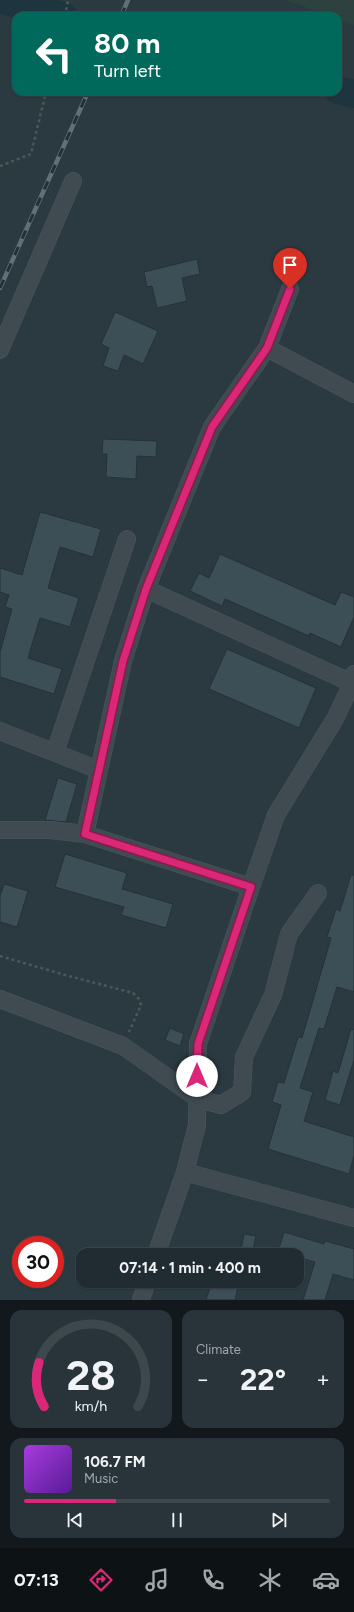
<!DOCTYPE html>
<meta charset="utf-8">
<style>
:root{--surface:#202c31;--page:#283439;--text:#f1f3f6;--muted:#a2a7ab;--line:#3d484d;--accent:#db2777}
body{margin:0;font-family:Figtree,sans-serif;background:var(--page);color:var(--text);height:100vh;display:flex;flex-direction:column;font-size:15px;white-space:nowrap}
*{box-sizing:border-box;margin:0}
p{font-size:13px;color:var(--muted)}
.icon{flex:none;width:22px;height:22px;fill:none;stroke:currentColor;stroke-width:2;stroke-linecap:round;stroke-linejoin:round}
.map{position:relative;height:1300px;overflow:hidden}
.panel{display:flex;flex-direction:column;gap:10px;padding:10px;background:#12181b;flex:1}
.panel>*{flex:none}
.guide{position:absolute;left:12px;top:12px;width:330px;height:84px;border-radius:12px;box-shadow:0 1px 3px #0004,0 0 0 1px var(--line);background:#00695c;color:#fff;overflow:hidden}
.speed{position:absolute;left:12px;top:1236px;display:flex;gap:8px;font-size:20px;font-weight:700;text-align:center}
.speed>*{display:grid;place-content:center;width:52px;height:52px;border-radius:50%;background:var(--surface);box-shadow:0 1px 3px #0004,0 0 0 1px var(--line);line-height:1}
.speed .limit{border:6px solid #d22;background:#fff;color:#111}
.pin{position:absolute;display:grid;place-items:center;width:34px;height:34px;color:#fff;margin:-41px -17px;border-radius:50% 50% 50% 0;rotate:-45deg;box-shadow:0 0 4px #0007}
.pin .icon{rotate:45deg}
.me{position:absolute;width:44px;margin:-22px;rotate:0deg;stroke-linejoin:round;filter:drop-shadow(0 0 3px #0008)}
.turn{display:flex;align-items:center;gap:14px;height:84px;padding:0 16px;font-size:18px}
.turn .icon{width:52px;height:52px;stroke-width:2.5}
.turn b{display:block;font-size:28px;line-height:34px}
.big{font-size:30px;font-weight:700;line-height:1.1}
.panel .card{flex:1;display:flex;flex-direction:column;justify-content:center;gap:6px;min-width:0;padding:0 14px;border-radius:12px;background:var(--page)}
.panel .dial{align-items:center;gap:0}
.dial svg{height:104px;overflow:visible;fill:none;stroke:var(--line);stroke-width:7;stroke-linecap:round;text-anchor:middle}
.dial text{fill:var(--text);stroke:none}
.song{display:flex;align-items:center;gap:12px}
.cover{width:48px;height:48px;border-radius:6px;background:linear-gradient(135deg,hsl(280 70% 55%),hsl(270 70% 35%))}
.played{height:4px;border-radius:2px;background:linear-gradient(90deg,var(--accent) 30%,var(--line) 30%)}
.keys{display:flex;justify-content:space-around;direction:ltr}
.heat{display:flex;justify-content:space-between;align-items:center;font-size:22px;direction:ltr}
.panel .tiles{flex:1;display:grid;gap:10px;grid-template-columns:1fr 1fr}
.card:last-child{grid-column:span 2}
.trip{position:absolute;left:76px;top:1248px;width:228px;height:40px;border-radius:12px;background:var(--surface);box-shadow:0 1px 3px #0004,0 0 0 1px var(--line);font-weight:700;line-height:40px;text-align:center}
.menu{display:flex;height:64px;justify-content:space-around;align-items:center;background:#0d1214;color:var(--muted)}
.menu .icon{width:28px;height:28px}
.menu .selected{color:var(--accent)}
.menu b{font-size:18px;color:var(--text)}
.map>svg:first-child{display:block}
</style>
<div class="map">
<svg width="354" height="1300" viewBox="0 0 354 1300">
<rect width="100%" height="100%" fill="#2b3a41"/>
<!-- green -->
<path fill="#2d423f" d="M285,0H354V25L338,19V16H330Z"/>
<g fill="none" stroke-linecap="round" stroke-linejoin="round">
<!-- river -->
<path stroke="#1e343e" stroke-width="28" d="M3,0L63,16
M338,90L354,94"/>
</g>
<!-- building -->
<path fill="#3d4f56" stroke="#253238" d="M197,259L200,274L182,278L187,301L157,308L152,286L147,287L144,272Z
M115,312L158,331L143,364L124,355L118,371L103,366L109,348L101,344Z
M103,439L157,441L156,457L137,456L136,479L106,477L107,454H102Z
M40,512L101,529L93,557L60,547L48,588L79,598L70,627L40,618L28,658L62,669L54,694L0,677V652L12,609L5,607L9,595L0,592V568L22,575Z
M220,554L335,605L341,592L354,597V617L341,647L310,633L309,636L225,599L222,606L190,591L199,573L209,578Z
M227,649L316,688L299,728L209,689Z
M58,778L77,784L66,822L45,820Z
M65,854L127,873L122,889L173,904L166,928L121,915L124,907L55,887Z
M351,875H354V992L337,987L324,1029L319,1028L300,1088L313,1092L304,1121L354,1137V1156L349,1174L268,1149L281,1105L272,1102L278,1082L284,1083L298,1037L302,1038L331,938L327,937L336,909L340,911Z
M4,884L28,891L17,927L0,922V896Z
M170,1028L184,1034L180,1046L165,1040Z
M351,1029L354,1030V1060L340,1105L325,1100L333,1071L338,1073Z
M284,1232L324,1244L325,1241L354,1249V1280L333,1274L325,1300H303L315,1262L297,1257V1255H277Z
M244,1234L256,1236L252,1255H240Z
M212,1281H219L238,1287L235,1300H206Z"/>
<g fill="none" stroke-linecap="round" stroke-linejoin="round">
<defs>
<path id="minor" d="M267,348L354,394
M0,350L73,181
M146,589L354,684
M0,731L99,770
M55,752L127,539
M0,830H51L85,834L251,887
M85,834L123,661L146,589L212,427L267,348L290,289
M0,999L123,1046L198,1099L221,1105L242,1092L244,1057L273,995L289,934L318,893
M185,1172L354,1218
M156,1255L185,1172L197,1125L198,1044L251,887L276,815L335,719L352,683L354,674
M141,1300L147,1281"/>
</defs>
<!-- minor casing -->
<use href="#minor" stroke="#4b575d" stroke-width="18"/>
<!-- path -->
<path stroke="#465a56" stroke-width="2.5" stroke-dasharray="3 3" stroke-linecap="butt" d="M65,16L68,0
M0,166L31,154L46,92
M0,956L65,975L133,993L139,999L141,1005L129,1032"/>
<!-- minor -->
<use href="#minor" stroke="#3f4b51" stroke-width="17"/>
<defs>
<path id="rail" d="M121,16L128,0
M0,288L88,92"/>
</defs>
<!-- rail casing -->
<use href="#rail" stroke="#617077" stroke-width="4.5"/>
<!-- rail -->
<use href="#rail" stroke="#233036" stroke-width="3" stroke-dasharray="9" stroke-linecap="butt"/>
</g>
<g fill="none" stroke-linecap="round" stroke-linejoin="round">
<defs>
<path id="route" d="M197,1076L198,1044L251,887L85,834L123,661L146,589L212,427L267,348L290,289"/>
</defs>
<!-- route casing -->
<use href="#route" stroke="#8e194d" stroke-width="10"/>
<!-- route -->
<use href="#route" stroke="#db2777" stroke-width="7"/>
</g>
</svg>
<div class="speed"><div class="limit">30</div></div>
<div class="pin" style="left:290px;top:289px;background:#d93025"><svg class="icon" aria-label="arrive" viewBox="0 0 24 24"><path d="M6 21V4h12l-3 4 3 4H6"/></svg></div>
<svg class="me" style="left:197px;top:1076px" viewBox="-20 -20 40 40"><circle r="19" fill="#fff"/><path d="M0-13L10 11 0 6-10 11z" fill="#db2777"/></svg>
<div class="trip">07:14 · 1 min · 400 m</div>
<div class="guide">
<div class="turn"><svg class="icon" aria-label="left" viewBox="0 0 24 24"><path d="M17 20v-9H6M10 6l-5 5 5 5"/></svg><div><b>80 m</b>Turn left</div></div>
</div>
</div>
<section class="panel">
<div class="tiles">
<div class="card dial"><svg viewBox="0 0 100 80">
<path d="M14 69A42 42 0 1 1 86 69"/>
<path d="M14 69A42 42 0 0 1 10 35" stroke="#db2777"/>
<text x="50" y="56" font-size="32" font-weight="700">28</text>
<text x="50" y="72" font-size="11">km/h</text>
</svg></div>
<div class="card"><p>Climate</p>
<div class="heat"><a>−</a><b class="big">22°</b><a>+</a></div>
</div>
<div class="card">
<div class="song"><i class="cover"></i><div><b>106.7 FM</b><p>Music</p></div></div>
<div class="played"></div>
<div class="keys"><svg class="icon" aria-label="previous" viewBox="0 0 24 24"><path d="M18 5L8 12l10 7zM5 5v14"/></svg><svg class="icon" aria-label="pause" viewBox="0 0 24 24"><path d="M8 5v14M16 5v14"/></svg><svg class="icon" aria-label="next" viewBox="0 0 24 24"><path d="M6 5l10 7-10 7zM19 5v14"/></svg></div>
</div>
</div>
</section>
<nav class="menu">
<b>07:13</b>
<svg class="icon selected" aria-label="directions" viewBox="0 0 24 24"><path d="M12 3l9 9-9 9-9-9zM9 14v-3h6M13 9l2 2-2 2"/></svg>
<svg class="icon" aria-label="music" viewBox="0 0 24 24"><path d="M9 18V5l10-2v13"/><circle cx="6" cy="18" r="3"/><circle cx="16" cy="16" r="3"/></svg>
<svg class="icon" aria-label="phone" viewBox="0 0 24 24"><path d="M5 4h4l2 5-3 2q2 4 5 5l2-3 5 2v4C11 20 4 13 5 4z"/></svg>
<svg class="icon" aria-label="climate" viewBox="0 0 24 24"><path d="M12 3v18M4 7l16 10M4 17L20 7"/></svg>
<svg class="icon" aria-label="car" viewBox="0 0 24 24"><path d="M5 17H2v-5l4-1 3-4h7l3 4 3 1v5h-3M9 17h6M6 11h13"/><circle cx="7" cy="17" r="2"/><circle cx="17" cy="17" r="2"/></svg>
</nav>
